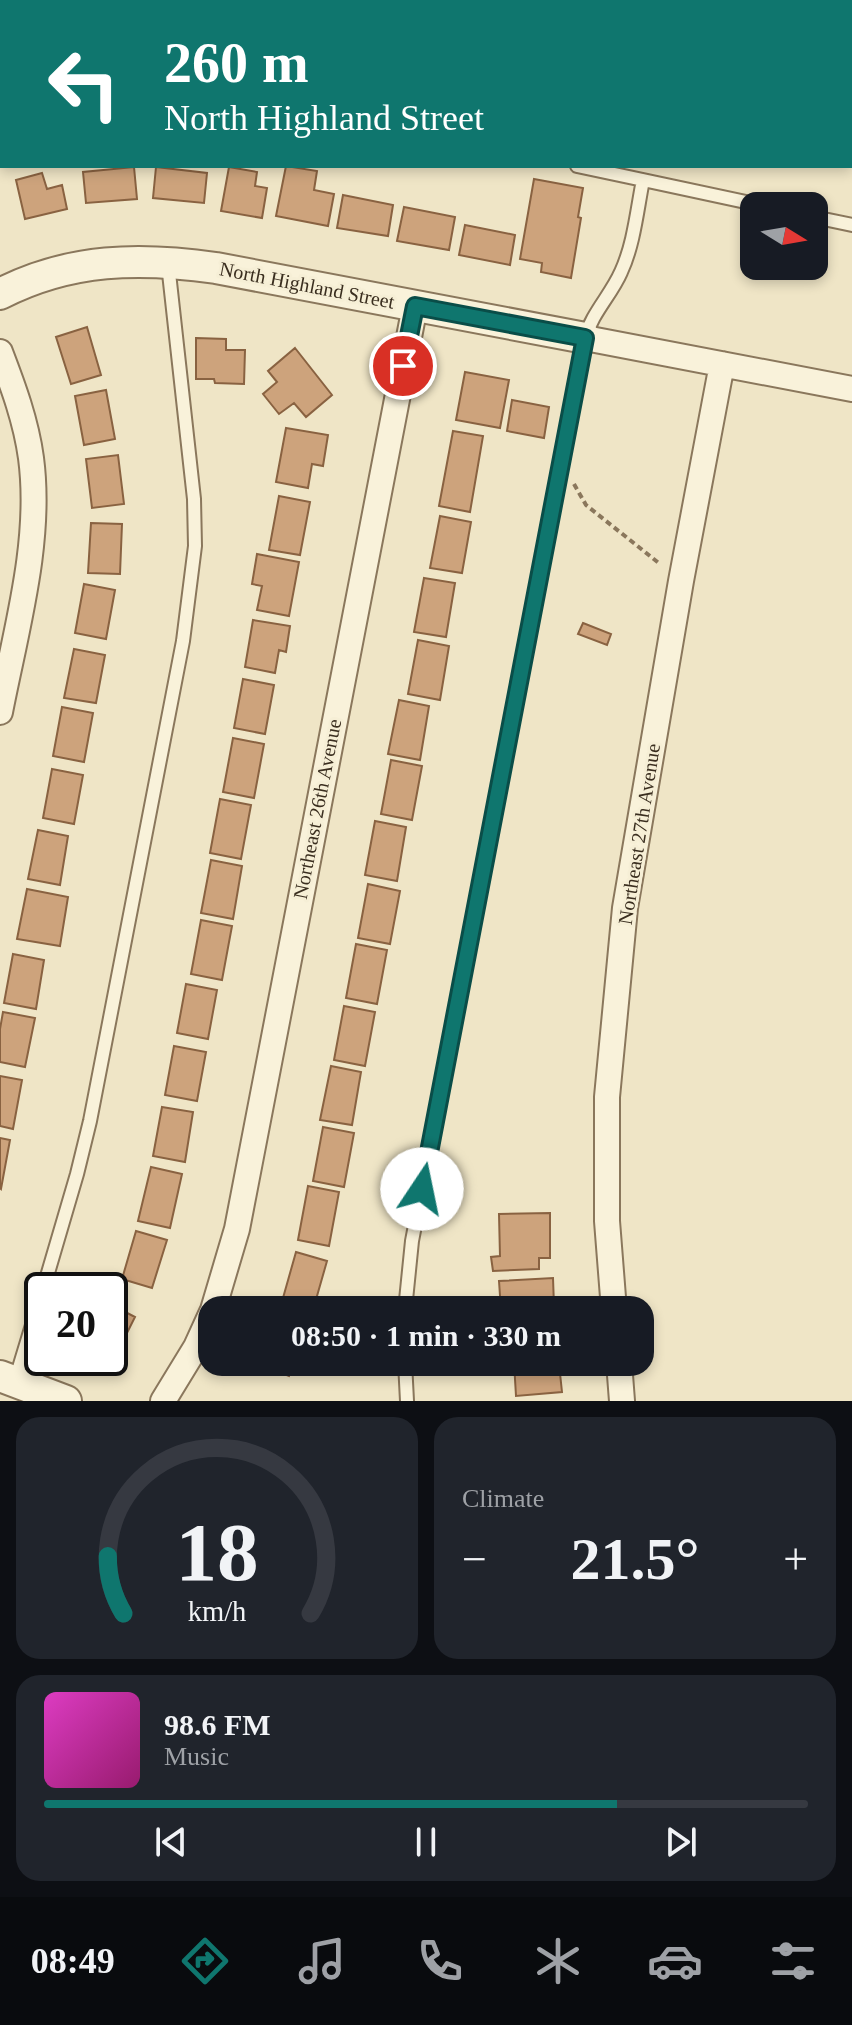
<!DOCTYPE html>
<meta charset="utf-8">
<style>
:root{--surface:#171b24;--page:#20242c;--text:#f1f3f6;--muted:#9ea1a6;--line:#363941;--accent:#0f766e}
body{margin:0;font-family:"Times New Roman",serif;background:var(--page);color:var(--text);height:100vh;display:flex;flex-direction:column;font-size:30px;white-space:nowrap}
*{box-sizing:border-box;margin:0}
p{font-size:26px;color:var(--muted)}
.icon{flex:none;width:44px;height:44px;fill:none;stroke:currentColor;stroke-width:2;stroke-linecap:round;stroke-linejoin:round}
.map{position:relative;height:1401px;overflow:hidden}
.sheet{display:flex;flex-direction:column;gap:16px;padding:16px;background:#0d0f14;flex:1}
.sheet>*{flex:none}
.banner{position:absolute;left:0px;top:0px;width:852px;height:168px;box-shadow:0 4px 12px #0003;background:#0f766e;color:#fff;overflow:hidden}
.needle{width:52px;rotate:101deg}
.fabs{position:absolute;left:740px;top:192px;display:grid;gap:16px}
.fabs a{display:grid;place-items:center;width:88px;height:88px;border-radius:16px;background:var(--surface);box-shadow:0 4px 12px #0003;font-size:40px}
.speed{position:absolute;left:24px;top:1272px;display:flex;gap:16px;font-size:40px;font-weight:700;text-align:center}
.speed>*{display:grid;place-content:center;width:104px;height:104px;border-radius:50%;background:var(--surface);box-shadow:0 4px 12px #0003;line-height:1}
.speed .limit{border:4px solid #111;border-radius:12px;background:#fff;color:#111}
.pin{position:absolute;display:grid;place-items:center;width:68px;height:68px;color:#fff;margin:-34px;border:4px solid #fff;border-radius:50%;box-shadow:0 2px 8px #0007}
.me{position:absolute;width:88px;margin:-44px;rotate:11deg;stroke-linejoin:round;filter:drop-shadow(0 0 6px #0008)}
.turn{display:flex;align-items:center;gap:28px;height:168px;padding:0 32px;font-size:36px}
.turn .icon{width:104px;height:104px;stroke-width:2.5}
.turn b{display:block;font-size:56px;line-height:68px}
.big{font-size:60px;font-weight:600;line-height:1.1}
.sheet .tile{flex:1;display:flex;flex-direction:column;justify-content:center;gap:12px;min-width:0;padding:0 28px;border-radius:24px;background:var(--page)}
.sheet .dial{align-items:center;gap:0}
.dial svg{height:208px;overflow:visible;fill:none;stroke:var(--line);stroke-width:7;stroke-linecap:round;text-anchor:middle}
.dial text{fill:var(--text);stroke:none}
.song{display:flex;align-items:center;gap:24px}
.cover{width:96px;height:96px;border-radius:12px;background:linear-gradient(135deg,hsl(310 70% 55%),hsl(320 70% 35%))}
.played{height:8px;border-radius:4px;background:linear-gradient(90deg,var(--accent) 75%,var(--line) 75%)}
.keys{display:flex;justify-content:space-around;direction:ltr}
.heat{display:flex;justify-content:space-between;align-items:center;font-size:44px;direction:ltr}
.sheet .tiles{flex:1;display:grid;gap:16px;grid-template-columns:1fr 1fr}
.tile:last-child{grid-column:span 2}
.trip{position:absolute;left:198px;top:1296px;width:456px;height:80px;border-radius:24px;background:var(--surface);box-shadow:0 4px 12px #0003;font-weight:600;line-height:80px;text-align:center}
.tabs{display:flex;height:128px;justify-content:space-around;align-items:center;background:#090b0e;color:var(--muted)}
.tabs .icon{width:56px;height:56px}
.tabs .on{color:var(--accent)}
.tabs b{font-size:36px;color:var(--text)}
.map>svg:first-child{display:block}
</style>
<div class="map">
<svg width="852" height="1401" viewBox="0 0 852 1401">
<rect width="100%" height="100%" fill="#efe5c6"/>
<!-- building -->
<path fill="#cda37c" stroke="#896241" stroke-width="2" d="M286,166L317,171L314,190L334,194L328,226L276,216Z
M134,167L137,199L86,203L83,172Z
M156,167L207,173L204,203L153,198Z
M229,167L257,172L255,186L267,188L262,218L221,211Z
M42,173L47,189L62,185L67,209L25,219L16,180Z
M534,179L583,188L578,217L581,218L571,278L541,272L542,263L520,259Z
M343,195L393,205L388,236L337,228Z
M404,207L455,217L449,250L397,241Z
M465,225L515,235L510,265L459,255Z
M87,327L101,375L71,384L56,337Z
M196,338L226,339V350H245L244,384L215,383L214,379H196Z
M295,348L332,395L306,417L294,403L279,414L263,394L277,382L268,371Z
M465,372L509,380L500,428L456,420Z
M106,390L115,439L84,445L75,396Z
M512,400L549,407L544,438L507,431Z
M286,428L328,435L323,466L312,464L308,488L276,482Z
M453,431L483,436L470,512L439,506Z
M118,455L124,504L92,508L86,459Z
M279,496L310,502L300,555L269,550Z
M440,516L471,522L462,573L430,568Z
M91,523L122,524L120,574L88,573Z
M257,554L299,562L289,616L257,610L262,586L252,584Z
M424,578L455,583L446,637L414,632Z
M84,584L115,590L106,639L75,633Z
M253,620L290,626L286,652L279,650L275,673L245,667Z
M583,623L611,634L607,645L578,634Z
M418,640L449,646L440,700L408,694Z
M74,649L105,655L96,703L64,698Z
M243,679L274,685L265,734L234,728Z
M399,700L429,706L420,760L388,754Z
M62,707L93,713L84,762L53,756Z
M233,738L264,744L254,798L223,792Z
M391,760L422,766L412,820L381,814Z
M52,769L83,775L74,824L43,818Z
M220,799L251,805L241,859L210,853Z
M375,821L406,827L397,881L365,875Z
M38,830L68,836L60,885L28,879Z
M211,860L242,866L233,919L201,913Z
M368,884L400,891L390,944L358,938Z
M27,889L68,897L60,946L17,939Z
M201,920L232,926L222,980L191,974Z
M356,944L387,950L377,1004L346,998Z
M13,954L44,960L36,1009L4,1003Z
M186,984L217,990L208,1039L177,1033Z
M344,1006L375,1012L365,1066L334,1060Z
M3,1012L35,1018L25,1067L0,1062V1029Z
M174,1046L206,1052L197,1101L165,1095Z
M331,1066L361,1072L352,1125L320,1120Z
M0,1076L22,1080L13,1129L0,1126Z
M162,1107L193,1112L185,1162L153,1156Z
M323,1127L354,1133L344,1187L313,1181Z
M0,1138L10,1140L1,1189L0,1188Z
M151,1167L182,1174L170,1228L138,1221Z
M308,1186L339,1192L329,1246L298,1240Z
M550,1213V1258H539V1269L493,1271L491,1257L500,1256L499,1214Z
M136,1231L167,1240L152,1288L122,1279Z
M296,1252L327,1261L313,1310H300L281,1305Z
M553,1278L554,1306L530,1307V1310H501L499,1281Z
M110,1304L135,1317L112,1363L102,1358H110Z
M260,1362H294L289,1376L259,1365Z
M514,1362L559,1364L562,1392L516,1396Z"/>
<g fill="none" stroke-linecap="round" stroke-linejoin="round">
<defs>
<path id="service" d="M265,2L266,0
M351,2V0
M0,12H2
M0,118L2,117
M643,180L764,206
M814,217L852,225
M43,1290L77,1174L90,1121L183,641L195,546L194,499L168,264
M405,1310L412,1241L585,338C592,313 611,295 621,272C634,244 637,210 643,180L577,166
M405,1362L407,1401
M15,1381L42,1292"/>
<path id="minor" d="M585,338L852,389
M0,352C13,386 26,421 31,458C42,541 16,630 0,712
M213,1310L237,1229L415,306
M614,1310L607,1221V1097L625,908L681,581L722,364
M619,1362L622,1401
M163,1401L196,1347L212,1312"/>
<path id="tertiary" d="M0,294C70,258 140,257 216,268L585,338
M0,1376L66,1401"/>
</defs>
<!-- service casing -->
<use href="#service" stroke="#8a775c" stroke-width="16"/>
<!-- minor casing -->
<use href="#minor" stroke="#8a775c" stroke-width="28"/>
<!-- tertiary casing -->
<use href="#tertiary" stroke="#8a775c" stroke-width="34"/>
<!-- path -->
<path stroke="#8a775c" stroke-width="4" stroke-dasharray="6 4" stroke-linecap="butt" d="M574,484L586,505L660,564"/>
<!-- service -->
<use href="#service" stroke="#f9f2da" stroke-width="12"/>
<!-- minor -->
<use href="#minor" stroke="#f9f2da" stroke-width="24"/>
<!-- tertiary -->
<use href="#tertiary" stroke="#f9f2da" stroke-width="30"/>
</g>
<g fill="none" stroke-linecap="round" stroke-linejoin="round">
<defs>
<path id="route" d="M403,366L415,306L585,338L422,1189"/>
</defs>
<!-- route casing -->
<use href="#route" stroke="#0a4d48" stroke-width="20"/>
<!-- route -->
<use href="#route" stroke="#0f766e" stroke-width="14"/>
</g>
<g text-anchor="middle" stroke-width="6" stroke-linejoin="round" paint-order="stroke">
<!-- street labels -->
<g font-size="20" fill="#3a2e1f" stroke="#f6efd6">
<text transform="translate(307 285) rotate(11)" y="7">North Highland Street</text>
<text transform="translate(317 809) rotate(-79)" y="7">Northeast 26th Avenue</text>
<text transform="translate(639 834) rotate(-81)" y="7">Northeast 27th Avenue</text>
</g>
</g>
</svg>
<div class="fabs">
<a><svg class="needle" viewBox="-14 -14 28 28"><path d="M0-13l5 13h-10z" fill="#e53935"/><path d="M0 13l5-13h-10z" fill="#9ea1a6"/></svg></a>
</div>
<div class="speed"><div class="limit">20</div></div>
<div class="pin" style="left:403px;top:366px;background:#d93025"><svg class="icon" aria-label="arrive" viewBox="0 0 24 24"><path d="M6 21V4h12l-3 4 3 4H6"/></svg></div>
<svg class="me" style="left:422px;top:1189px" viewBox="-20 -20 40 40"><circle r="19" fill="#fff"/><path d="M0-13L10 11 0 6-10 11z" fill="#0f766e"/></svg>
<div class="trip">08:50 · 1 min · 330 m</div>
<div class="banner">
<div class="turn"><svg class="icon" aria-label="left" viewBox="0 0 24 24"><path d="M17 20v-9H6M10 6l-5 5 5 5"/></svg><div><b>260 m</b>North Highland Street</div></div>
</div>
</div>
<section class="sheet">
<div class="tiles">
<div class="tile dial"><svg viewBox="0 0 100 80">
<path d="M14 69A42 42 0 1 1 86 69"/>
<path d="M14 69A42 42 0 0 1 8 47" stroke="#0f766e"/>
<text x="50" y="56" font-size="32" font-weight="700">18</text>
<text x="50" y="72" font-size="11">km/h</text>
</svg></div>
<div class="tile"><p>Climate</p>
<div class="heat"><a>−</a><b class="big">21.5°</b><a>+</a></div>
</div>
<div class="tile">
<div class="song"><i class="cover"></i><div><b>98.6 FM</b><p>Music</p></div></div>
<div class="played"></div>
<div class="keys"><svg class="icon" aria-label="previous" viewBox="0 0 24 24"><path d="M18 5L8 12l10 7zM5 5v14"/></svg><svg class="icon" aria-label="pause" viewBox="0 0 24 24"><path d="M8 5v14M16 5v14"/></svg><svg class="icon" aria-label="next" viewBox="0 0 24 24"><path d="M6 5l10 7-10 7zM19 5v14"/></svg></div>
</div>
</div>
</section>
<nav class="tabs">
<b>08:49</b>
<svg class="icon on" aria-label="directions" viewBox="0 0 24 24"><path d="M12 3l9 9-9 9-9-9zM9 14v-3h6M13 9l2 2-2 2"/></svg>
<svg class="icon" aria-label="music" viewBox="0 0 24 24"><path d="M9 18V5l10-2v13"/><circle cx="6" cy="18" r="3"/><circle cx="16" cy="16" r="3"/></svg>
<svg class="icon" aria-label="phone" viewBox="0 0 24 24"><path d="M5 4h4l2 5-3 2q2 4 5 5l2-3 5 2v4C11 20 4 13 5 4z"/></svg>
<svg class="icon" aria-label="climate" viewBox="0 0 24 24"><path d="M12 3v18M4 7l16 10M4 17L20 7"/></svg>
<svg class="icon" aria-label="car" viewBox="0 0 24 24"><path d="M5 17H2v-5l4-1 3-4h7l3 4 3 1v5h-3M9 17h6M6 11h13"/><circle cx="7" cy="17" r="2"/><circle cx="17" cy="17" r="2"/></svg>
<svg class="icon" aria-label="filters" viewBox="0 0 24 24"><path d="M4 7h16M4 17h16"/><circle cx="9" cy="7" r="2"/><circle cx="15" cy="17" r="2"/></svg>
</nav>
